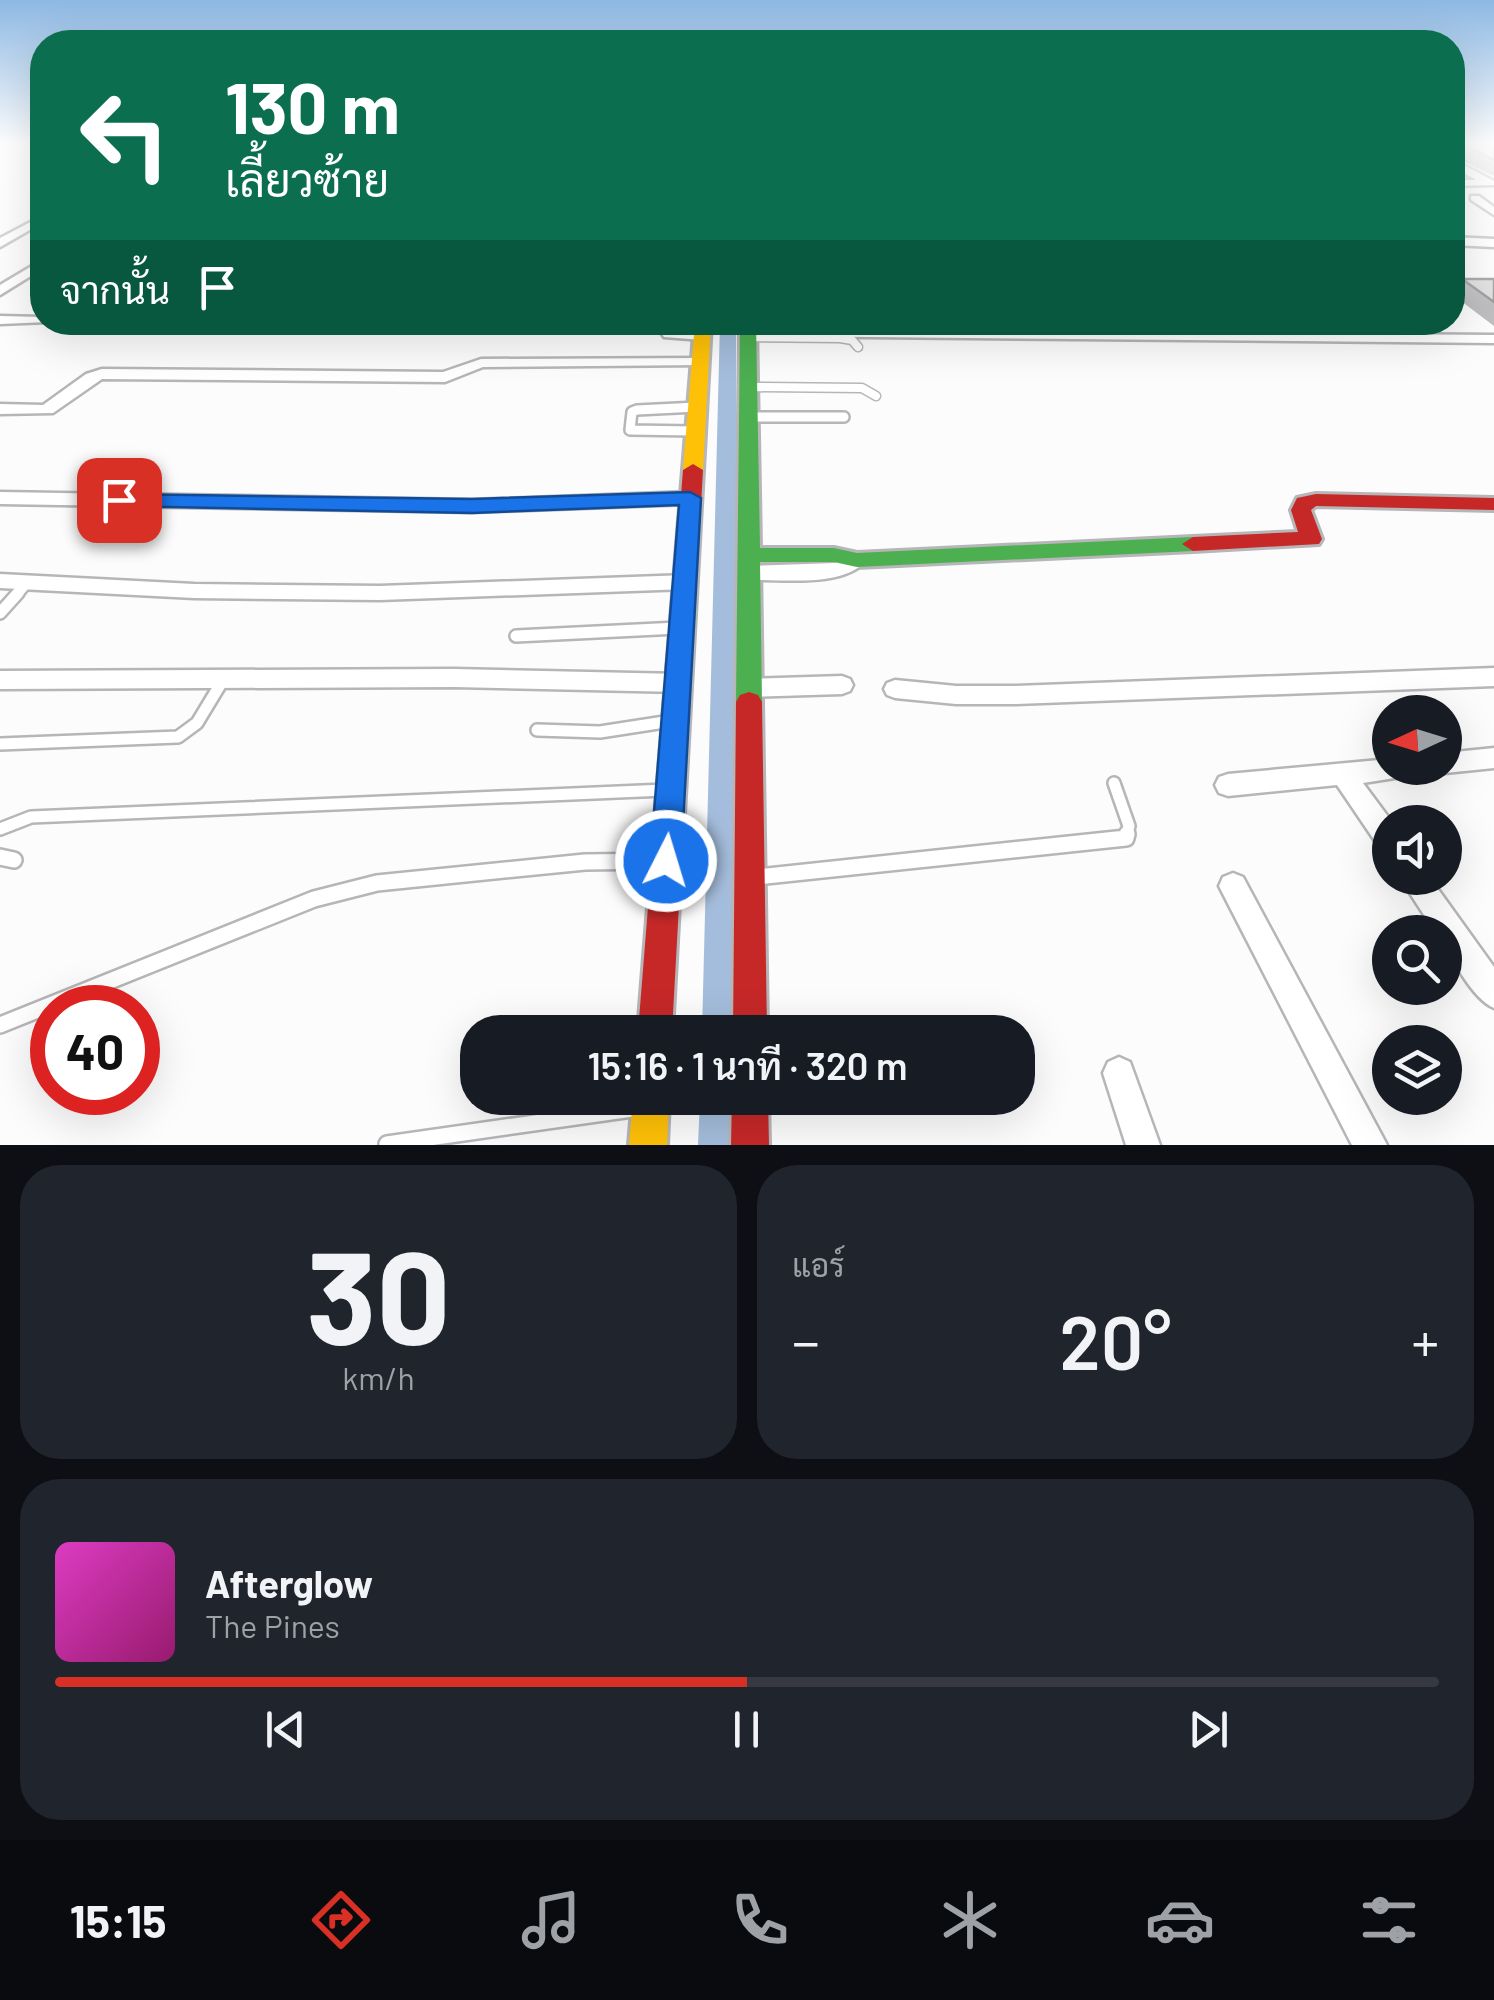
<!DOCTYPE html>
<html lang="th">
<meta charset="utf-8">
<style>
:root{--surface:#171b24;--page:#20242c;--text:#f1f3f6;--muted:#9ea1a6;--line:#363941;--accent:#d93025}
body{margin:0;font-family:Barlow,Sarabun,sans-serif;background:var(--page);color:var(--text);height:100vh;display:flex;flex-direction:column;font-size:38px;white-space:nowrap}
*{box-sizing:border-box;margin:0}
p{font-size:32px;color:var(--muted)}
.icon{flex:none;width:55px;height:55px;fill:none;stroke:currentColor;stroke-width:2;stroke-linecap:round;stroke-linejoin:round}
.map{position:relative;height:1145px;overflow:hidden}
.panel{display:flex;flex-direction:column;gap:20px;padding:20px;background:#0d0f14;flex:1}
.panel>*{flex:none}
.guide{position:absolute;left:30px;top:30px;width:1435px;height:305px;border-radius:40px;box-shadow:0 10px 40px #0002;background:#0b6e4f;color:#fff;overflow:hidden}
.needle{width:65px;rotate:266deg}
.fabs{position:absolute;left:1372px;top:695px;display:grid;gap:20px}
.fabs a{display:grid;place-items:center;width:90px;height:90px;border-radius:50%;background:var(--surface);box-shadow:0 10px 40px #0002;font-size:50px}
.speed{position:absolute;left:30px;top:985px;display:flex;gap:20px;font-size:50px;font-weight:700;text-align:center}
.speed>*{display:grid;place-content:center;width:130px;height:130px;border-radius:50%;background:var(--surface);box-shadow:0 10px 40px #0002;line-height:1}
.speed .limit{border:15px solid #d22;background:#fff;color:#111}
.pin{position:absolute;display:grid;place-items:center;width:85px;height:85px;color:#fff;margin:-42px;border-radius:20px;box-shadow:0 5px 15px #0006}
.me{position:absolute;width:110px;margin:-55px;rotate:5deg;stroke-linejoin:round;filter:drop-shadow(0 0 8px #0008)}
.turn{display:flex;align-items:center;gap:35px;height:210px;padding:0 30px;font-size:45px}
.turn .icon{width:130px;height:130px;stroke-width:2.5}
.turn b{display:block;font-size:70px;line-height:85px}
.then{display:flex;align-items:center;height:95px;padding:0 30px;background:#0003;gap:20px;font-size:38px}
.big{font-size:75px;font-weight:600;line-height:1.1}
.panel .tile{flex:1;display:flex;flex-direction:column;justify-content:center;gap:15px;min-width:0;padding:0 35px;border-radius:40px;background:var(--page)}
.panel .dial{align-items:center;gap:0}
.dial b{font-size:130px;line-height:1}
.song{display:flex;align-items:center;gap:30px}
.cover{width:120px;height:120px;border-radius:15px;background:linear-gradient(135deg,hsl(310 70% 55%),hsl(320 70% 35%))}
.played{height:10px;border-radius:5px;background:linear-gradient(90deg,var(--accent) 50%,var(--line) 50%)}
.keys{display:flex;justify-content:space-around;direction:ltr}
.heat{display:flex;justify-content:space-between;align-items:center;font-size:55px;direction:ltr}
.panel .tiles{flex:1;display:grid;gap:20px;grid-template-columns:1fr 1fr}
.tile:last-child{grid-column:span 2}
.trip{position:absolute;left:460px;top:1015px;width:575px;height:100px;border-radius:40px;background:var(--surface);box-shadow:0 10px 40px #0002;font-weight:600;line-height:100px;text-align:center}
.menu{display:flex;height:160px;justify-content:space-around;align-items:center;background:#090b0e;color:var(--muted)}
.menu .icon{width:70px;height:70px}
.menu .current{color:var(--accent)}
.menu b{font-size:45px;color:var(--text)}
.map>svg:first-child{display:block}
</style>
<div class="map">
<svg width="1494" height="1145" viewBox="0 0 1494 1145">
<rect width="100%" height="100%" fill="#fcfcfd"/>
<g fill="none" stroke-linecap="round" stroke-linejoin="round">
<!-- canal -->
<path fill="#a4bddc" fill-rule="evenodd" d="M720,322H736V1032H702Z
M700,1098H736V1145H698Z"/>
<!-- street-tunnel -->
<path stroke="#d2d2d3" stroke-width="14" stroke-dasharray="14 8" stroke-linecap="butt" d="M652,324H670"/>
<defs>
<path id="lane-far3" d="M748,337L840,338L852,340L858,347
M750,387L862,388L876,396
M686,408L697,407"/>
<path id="lane-far2" d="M750,417H844
M694,431L630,430L632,412L637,410L697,407
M16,596L27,583"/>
<path id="lane-far1" d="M0,613L18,593
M516,636L678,628
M537,730L600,732L671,721
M0,744L178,737L197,723L223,680
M1114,783L1129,826L1126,837
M0,829L31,817L665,790"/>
<path id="lane" d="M0,857L14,860
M757,877L1126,838L1127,834
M0,1025L314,899L377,883L585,862L662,861
M866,1032L985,1025
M387,1144L639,1108"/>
<path id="street" d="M1452,159L1494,181V185L1452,186V180H1476L1452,166Z
M1471,196H1479L1494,207V215L1471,200Z
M42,216V223L0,247V238Z
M1452,237L1494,239V247L1452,245Z
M42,260V269L0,295V285Z
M0,316L42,317V322H48L0,324Z
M285,322H658L659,324L652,328L292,326Z
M773,329L1494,335V343L768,336V330Z
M669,330L702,332L709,336L702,340L664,337L662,334Z
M700,358L707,362L705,365L483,367L445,382L102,379L53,413L0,414V404L43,405L86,374L102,369L443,372L481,359Z
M0,492L472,500L690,492L699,498L690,504L472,512L0,504Z
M857,553L864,555L867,560C842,588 785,579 751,580L741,573L751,566L835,563Z
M0,574L194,584L380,586L687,575L697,582L687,589L380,600L194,598L0,588Z
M1494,668V686L1015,704H956L895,698L887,695L884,689L887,683L895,680L956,686H1015Z
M454,669L680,674L688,677L691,683L688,689L680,692L454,687L0,689V671Z
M842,676L850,679L853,685L850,691L842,694L750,697L742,694L739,688L742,682L750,679Z
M1494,748V768L1445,773L1435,768H1445V753Z
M1390,759V768H1417L1414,775L1363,783L1392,822L1390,854L1381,850L1337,785L1228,796L1219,793L1215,785L1219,777L1228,774Z
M1233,873L1243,877L1387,1145H1352L1219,886L1223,877Z
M1400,878H1430L1494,967V1008C1474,1000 1445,953 1445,932H1435Z
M1119,1057L1130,1062L1160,1145H1126L1103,1073L1108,1062Z"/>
<path id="fast" d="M740,322H756L760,548H834L857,553L1193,537L1204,544L1193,551L857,567L834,562H760L762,702L758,709L749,712L740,709L736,702Z"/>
<path id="slow" d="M695,322H711L703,470L693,476L683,470Z
M633,1098H669L667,1145H629Z"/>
<path id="jam" d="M693,464L703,470L672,1032H638L683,470Z
M1316,494L1494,498V510L1316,506L1311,510L1322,539L1319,544L1193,551L1182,544L1193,537L1298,532L1291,510L1297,498Z
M749,692L758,695L762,702L767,1032H733L736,702L740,695Z
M732,1098H768L769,1145H731Z"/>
</defs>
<!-- lane-far3 casing -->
<use href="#lane-far3" stroke="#b6b6b8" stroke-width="11"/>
<!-- lane-far2 casing -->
<use href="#lane-far2" stroke="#b6b6b8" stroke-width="14"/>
<!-- lane-far1 casing -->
<use href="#lane-far1" stroke="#b6b6b8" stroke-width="16"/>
<!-- lane casing -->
<use href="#lane" stroke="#b6b6b8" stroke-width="20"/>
<!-- street casing -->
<use href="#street" stroke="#b6b6b8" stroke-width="5"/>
<!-- fast casing -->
<use href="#fast" stroke="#b6b6b8" stroke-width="6"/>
<!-- slow casing -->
<use href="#slow" stroke="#b6b6b8" stroke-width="6"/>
<!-- jam casing -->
<use href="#jam" stroke="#b6b6b8" stroke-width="6"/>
<!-- lane-far3 -->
<use href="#lane-far3" stroke="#fff" stroke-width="8"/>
<!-- lane-far2 -->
<use href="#lane-far2" stroke="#fff" stroke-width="9"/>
<!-- lane-far1 -->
<use href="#lane-far1" stroke="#fff" stroke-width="11"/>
<!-- lane -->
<use href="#lane" stroke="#fff" stroke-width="15"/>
<!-- street -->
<use href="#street" fill="#fff" fill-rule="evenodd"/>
<!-- fast -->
<use href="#fast" fill="#4caf50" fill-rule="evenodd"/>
<!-- slow -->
<use href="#slow" fill="#ffc107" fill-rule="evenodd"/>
<!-- jam -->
<use href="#jam" fill="#c62828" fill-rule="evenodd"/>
</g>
<!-- wall -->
<path fill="#bebec0" d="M1452,145H1494V176L1465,162L1459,174H1452Z
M1462,279H1494V326L1453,295Z
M1248,322H1376L1375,325L1250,324Z"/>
<!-- building -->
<path fill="#dddddf" stroke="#9b9b9c" stroke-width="2.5" d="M1452,145H1457L1455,153L1466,161H1452Z
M1464,145H1494V160Z
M1462,279H1494V302Z"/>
<!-- sky -->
<linearGradient id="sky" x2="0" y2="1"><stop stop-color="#8db8e3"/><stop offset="0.47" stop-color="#fefefe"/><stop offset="1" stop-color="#fefefe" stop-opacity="0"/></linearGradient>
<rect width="1494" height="306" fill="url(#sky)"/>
<!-- route -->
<path fill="#1a73e8" stroke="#114b97" stroke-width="2.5" d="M690,492L701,498L681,861L676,871L666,875L655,871L650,861L679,505L472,513L119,506L109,500L119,494L472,499Z"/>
</svg>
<div class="fabs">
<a><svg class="needle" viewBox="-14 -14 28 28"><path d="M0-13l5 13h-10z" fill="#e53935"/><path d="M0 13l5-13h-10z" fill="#9ea1a6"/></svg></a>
<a><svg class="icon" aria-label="sound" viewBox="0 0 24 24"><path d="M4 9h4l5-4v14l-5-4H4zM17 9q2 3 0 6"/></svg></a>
<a><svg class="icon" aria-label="search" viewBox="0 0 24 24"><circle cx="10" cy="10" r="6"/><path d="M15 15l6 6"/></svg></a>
<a><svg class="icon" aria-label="layers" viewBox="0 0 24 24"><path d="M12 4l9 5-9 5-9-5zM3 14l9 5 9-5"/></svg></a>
</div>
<div class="speed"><div class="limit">40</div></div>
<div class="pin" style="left:119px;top:500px;background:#d93025"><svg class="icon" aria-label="arrive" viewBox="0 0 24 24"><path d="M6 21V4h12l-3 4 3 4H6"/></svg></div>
<svg class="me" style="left:666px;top:861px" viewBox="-20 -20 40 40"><circle r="17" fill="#1a73e8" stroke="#fff" stroke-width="3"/><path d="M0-11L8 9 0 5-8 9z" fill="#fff"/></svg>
<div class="trip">15:16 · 1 นาที · 320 m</div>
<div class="guide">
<div class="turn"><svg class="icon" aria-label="left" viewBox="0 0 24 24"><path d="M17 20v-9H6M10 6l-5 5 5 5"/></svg><div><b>130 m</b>เลี้ยวซ้าย</div></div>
<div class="then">จากนั้น<svg class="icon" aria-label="arrive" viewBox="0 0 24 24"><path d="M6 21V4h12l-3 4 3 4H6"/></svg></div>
</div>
</div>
<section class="panel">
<div class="tiles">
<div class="tile dial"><b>30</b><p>km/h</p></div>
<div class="tile"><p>แอร์</p>
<div class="heat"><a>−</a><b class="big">20°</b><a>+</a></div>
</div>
<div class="tile">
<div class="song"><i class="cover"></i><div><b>Afterglow</b><p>The Pines</p></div></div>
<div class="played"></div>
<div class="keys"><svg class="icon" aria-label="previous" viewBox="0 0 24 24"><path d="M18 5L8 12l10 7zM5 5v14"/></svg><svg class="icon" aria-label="pause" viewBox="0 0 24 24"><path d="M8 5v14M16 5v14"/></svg><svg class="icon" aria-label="next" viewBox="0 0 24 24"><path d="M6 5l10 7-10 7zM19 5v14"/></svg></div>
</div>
</div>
</section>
<nav class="menu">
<b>15:15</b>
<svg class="icon current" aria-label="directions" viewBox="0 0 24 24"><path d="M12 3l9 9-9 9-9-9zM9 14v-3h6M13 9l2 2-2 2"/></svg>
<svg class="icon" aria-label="music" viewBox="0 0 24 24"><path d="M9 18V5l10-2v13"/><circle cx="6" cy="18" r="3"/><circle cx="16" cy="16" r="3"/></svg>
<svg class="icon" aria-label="phone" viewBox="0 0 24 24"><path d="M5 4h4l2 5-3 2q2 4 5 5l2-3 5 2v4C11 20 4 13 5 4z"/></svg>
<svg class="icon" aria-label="climate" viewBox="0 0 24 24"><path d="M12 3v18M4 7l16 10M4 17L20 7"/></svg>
<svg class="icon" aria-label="car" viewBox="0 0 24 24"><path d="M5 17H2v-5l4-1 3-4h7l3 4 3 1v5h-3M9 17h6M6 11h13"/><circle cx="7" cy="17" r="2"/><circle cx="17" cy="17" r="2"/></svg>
<svg class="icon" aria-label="filters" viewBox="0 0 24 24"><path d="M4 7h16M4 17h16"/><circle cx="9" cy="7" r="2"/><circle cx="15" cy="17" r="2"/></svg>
</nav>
